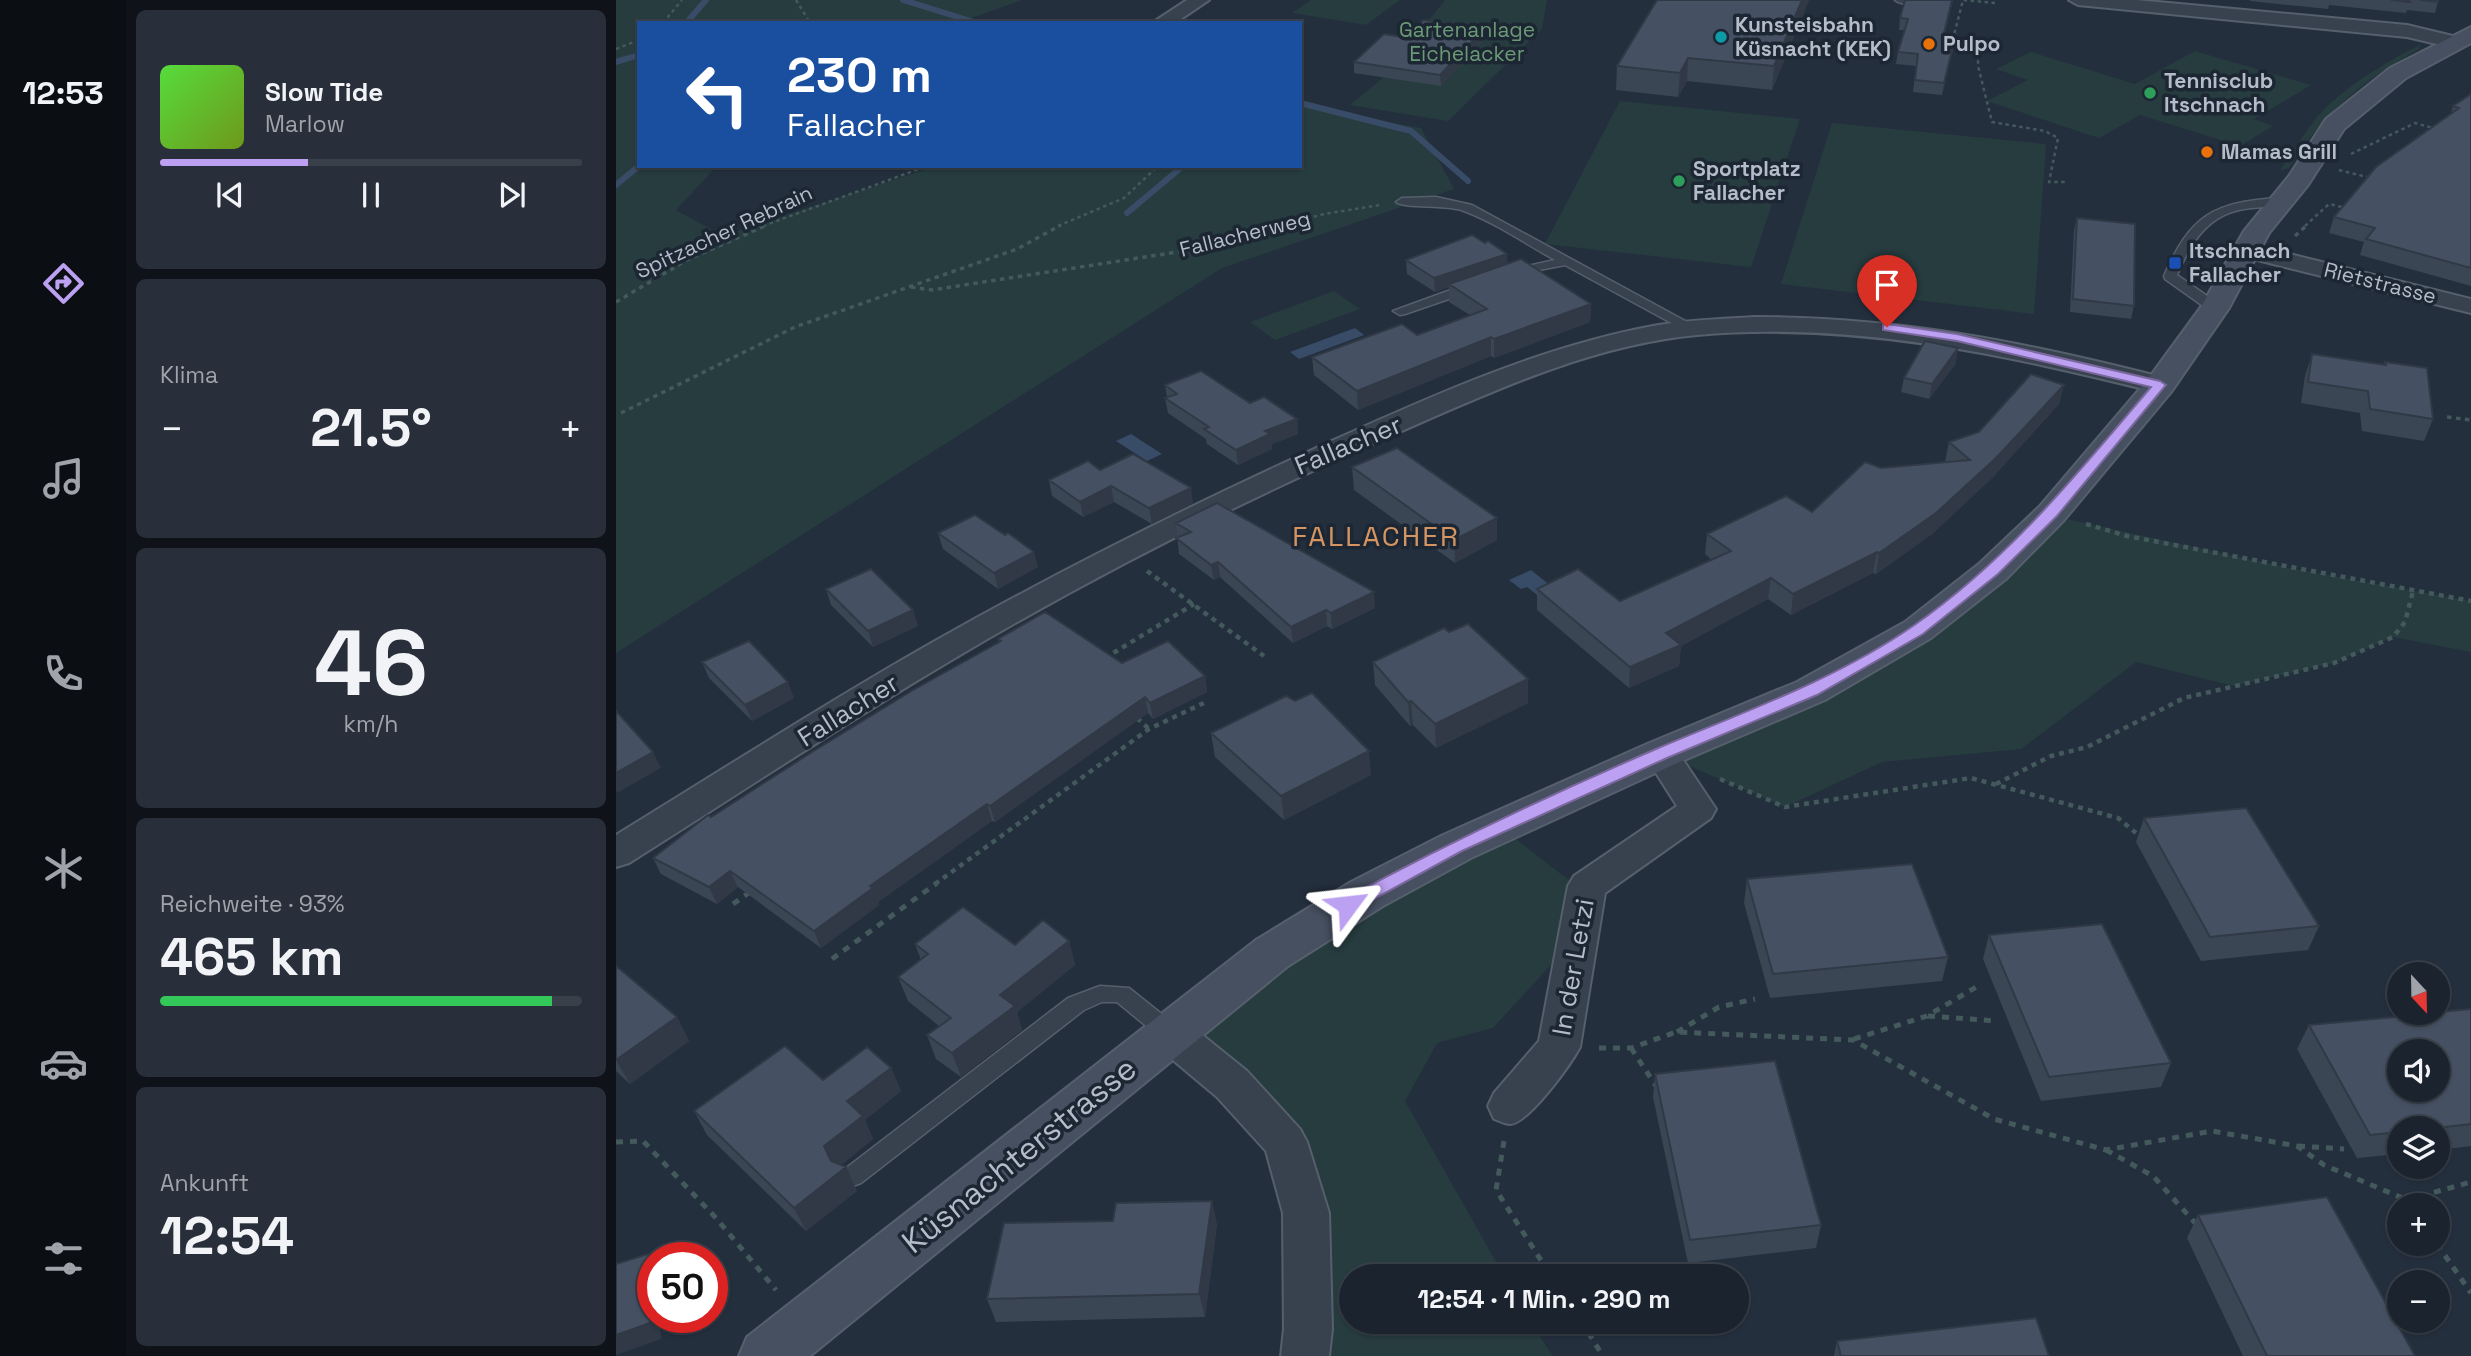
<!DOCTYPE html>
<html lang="de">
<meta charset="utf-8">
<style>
:root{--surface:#1b232e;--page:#282f3a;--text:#f1f3f6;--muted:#a0a4aa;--line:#39404a;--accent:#bca0f2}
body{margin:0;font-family:"Space Grotesk",sans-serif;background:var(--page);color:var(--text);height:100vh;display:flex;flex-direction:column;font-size:26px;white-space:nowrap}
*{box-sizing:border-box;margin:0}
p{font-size:23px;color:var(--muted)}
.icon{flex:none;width:38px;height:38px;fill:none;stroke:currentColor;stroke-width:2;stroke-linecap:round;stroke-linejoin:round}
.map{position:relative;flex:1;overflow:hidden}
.panel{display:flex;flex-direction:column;gap:10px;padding:10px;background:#0f1319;width:490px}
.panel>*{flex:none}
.top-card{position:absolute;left:21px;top:21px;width:665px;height:147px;border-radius:0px;box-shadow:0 2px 5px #0004,0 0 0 2px var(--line);background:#1a4fa0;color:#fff;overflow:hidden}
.needle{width:46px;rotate:158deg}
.fabs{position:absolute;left:1771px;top:962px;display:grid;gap:14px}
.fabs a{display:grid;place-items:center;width:63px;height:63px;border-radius:50%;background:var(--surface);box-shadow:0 2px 5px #0004,0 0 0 2px var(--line);font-size:35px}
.speed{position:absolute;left:21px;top:1242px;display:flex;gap:14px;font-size:35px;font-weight:700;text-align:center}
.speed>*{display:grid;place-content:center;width:91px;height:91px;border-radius:50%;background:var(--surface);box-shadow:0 2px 5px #0004,0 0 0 2px var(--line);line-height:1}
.speed .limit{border:10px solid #d22;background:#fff;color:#111}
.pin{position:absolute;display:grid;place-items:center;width:60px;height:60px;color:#fff;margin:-72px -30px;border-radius:50% 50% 50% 0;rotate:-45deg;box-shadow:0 0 7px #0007}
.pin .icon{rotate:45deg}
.me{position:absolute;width:77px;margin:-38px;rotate:60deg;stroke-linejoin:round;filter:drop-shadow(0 0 5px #0008)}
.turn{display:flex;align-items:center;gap:24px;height:147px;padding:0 35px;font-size:32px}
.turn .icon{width:91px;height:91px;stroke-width:2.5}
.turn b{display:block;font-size:49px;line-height:60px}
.big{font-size:52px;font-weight:800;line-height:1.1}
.panel .tile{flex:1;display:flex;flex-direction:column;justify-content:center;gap:10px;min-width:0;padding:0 24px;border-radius:10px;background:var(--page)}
.panel .dial{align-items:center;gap:0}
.dial b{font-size:91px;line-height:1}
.song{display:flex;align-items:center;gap:21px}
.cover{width:84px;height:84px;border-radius:10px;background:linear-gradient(135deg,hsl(110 70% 55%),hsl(80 70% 35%))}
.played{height:7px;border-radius:4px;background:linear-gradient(90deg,var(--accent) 35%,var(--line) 35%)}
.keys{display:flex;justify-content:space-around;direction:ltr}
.heat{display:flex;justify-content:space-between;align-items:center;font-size:38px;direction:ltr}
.charge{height:10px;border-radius:5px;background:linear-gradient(90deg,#34c759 93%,var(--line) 0)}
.trip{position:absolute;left:723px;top:1264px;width:410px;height:70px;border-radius:35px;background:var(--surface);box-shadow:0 2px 5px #0004,0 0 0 2px var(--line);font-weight:800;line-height:70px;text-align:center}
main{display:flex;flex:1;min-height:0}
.dock{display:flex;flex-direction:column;width:126px;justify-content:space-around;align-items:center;background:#0b0e12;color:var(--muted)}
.dock .icon{width:49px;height:49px}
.dock .selected{color:var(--accent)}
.dock b{font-size:32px;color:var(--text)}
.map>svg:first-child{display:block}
</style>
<main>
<nav class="dock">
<b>12:53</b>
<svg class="icon selected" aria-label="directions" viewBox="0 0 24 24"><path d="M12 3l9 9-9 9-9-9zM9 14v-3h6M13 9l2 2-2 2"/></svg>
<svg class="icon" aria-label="music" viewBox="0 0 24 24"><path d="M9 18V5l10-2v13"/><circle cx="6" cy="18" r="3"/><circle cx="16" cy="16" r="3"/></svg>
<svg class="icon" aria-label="phone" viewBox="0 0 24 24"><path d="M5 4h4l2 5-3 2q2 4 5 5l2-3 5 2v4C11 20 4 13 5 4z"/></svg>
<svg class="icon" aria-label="climate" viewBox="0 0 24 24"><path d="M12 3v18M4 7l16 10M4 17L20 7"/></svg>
<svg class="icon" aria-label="car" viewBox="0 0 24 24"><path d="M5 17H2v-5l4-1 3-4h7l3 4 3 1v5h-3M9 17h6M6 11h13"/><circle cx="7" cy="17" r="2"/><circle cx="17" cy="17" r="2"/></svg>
<svg class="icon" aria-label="filters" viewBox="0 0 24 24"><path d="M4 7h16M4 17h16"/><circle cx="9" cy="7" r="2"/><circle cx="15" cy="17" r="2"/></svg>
</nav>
<section class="panel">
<div class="tile">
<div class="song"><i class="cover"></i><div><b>Slow Tide</b><p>Marlow</p></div></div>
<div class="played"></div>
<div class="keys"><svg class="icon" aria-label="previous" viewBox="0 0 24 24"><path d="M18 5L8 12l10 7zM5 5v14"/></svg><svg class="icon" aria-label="pause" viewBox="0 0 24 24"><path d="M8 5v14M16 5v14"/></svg><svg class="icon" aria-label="next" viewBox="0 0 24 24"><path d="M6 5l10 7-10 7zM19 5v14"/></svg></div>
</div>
<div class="tile"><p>Klima</p>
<div class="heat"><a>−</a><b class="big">21.5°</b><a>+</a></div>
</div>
<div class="tile dial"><b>46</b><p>km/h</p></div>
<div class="tile"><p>Reichweite · 93%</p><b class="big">465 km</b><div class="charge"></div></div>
<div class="tile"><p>Ankunft</p><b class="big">12:54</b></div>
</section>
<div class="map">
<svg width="1855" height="1356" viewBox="0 0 1855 1356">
<rect width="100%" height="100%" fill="#242f3e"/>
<!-- green -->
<path fill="#263c3f" d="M0,0H406L342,23H23V166H101L60,210L107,236L320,166H684V106L805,128L838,189L606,268L0,653Z
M695,0H784L750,25L676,13Z
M829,0H931L926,29L832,121L734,105L807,45L795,42Z
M1805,44L1803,49C1748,79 1706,115 1673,168L1664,170C1677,152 1688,133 1702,116C1731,84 1768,64 1805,44Z
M1579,51L1695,85L1638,119L1657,126L1624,146L1524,115L1483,138L1371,101L1412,80L1380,69L1415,52L1519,84Z
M1004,101L1184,119L1135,267L929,244Z
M1216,123L1430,144L1418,314L1165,284Z
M718,291L744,309L659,340L634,322Z
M1437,516L1673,568L1855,601V652L1777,637L1718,663L1618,686L1520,662L1405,749L1266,762L1169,807L1045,754L1195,691Z
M897,837L958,884L943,956L877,1028L821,1043L789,1101L888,1276H735V1321H913L937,1356H689L669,1143L554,1033L656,953Z"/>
<!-- water -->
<path fill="#394c67" d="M739,328L748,335L683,359L674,352Z
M515,434L546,454L531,461L500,441Z
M915,570L945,594L929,601L911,587L905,589L893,580Z"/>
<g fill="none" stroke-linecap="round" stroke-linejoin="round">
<!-- stream -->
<path stroke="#394c67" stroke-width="6" d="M287,0L361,23
M70,23L90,0
M0,62L23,55
M684,103L795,131L852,181
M0,185L23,166
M511,213L567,166"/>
<defs>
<path id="lane" d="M1279,0H1304C1298,5 1285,5 1279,0Z
M820,197L856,205L1082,328L1080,331H1070L949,265L893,276V270L939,260C910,244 880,223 848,211C831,204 789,209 780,202L786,198Z
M1662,198L1666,199V205C1652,207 1637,207 1623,210C1590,217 1573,246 1561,275L1604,305V311H1594L1549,279L1548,276C1574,216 1597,202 1662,198Z
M854,283L860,287L859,290L789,314L784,315L777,311Z
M484,986L513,988L562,1027L565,1033L562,1039L554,1042L546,1039L501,1002H486L468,1010L245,1183L237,1186L229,1183L225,1176L229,1169L452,998Z"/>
<path id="street" d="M571,0H593L559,23H536Z
M1453,0H1520L1791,25L1845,38L1848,42L1838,48L1791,37L1462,5Z
M1633,244L1855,299V313L1625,256L1621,251L1625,246Z
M1138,317C1284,317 1413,343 1553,379L1557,385L1553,391L1544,393C1391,355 1240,321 1081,335C973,345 871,394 772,437C624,502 479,575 339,658C229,723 122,794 13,863L0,867V835C106,770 211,702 319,641C443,571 569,508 698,449C807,400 919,348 1037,326C1070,320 1104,319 1138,317Z
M1045,742L1057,745L1100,809L1095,818L989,893L964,1047C955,1064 913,1123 894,1124C889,1124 882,1120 878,1119L872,1106L878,1093L923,1041L952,886L958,876L1061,806L1028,754L1033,745Z
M554,1016L569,1021L631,1071L684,1129L691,1142L713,1213L716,1329L713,1356H665L668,1329L667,1213L650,1151L601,1097L539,1045L533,1033L539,1021Z"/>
<path id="secondary" d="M1855,27V43L1790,78L1728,129L1692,185L1653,233L1613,308L1555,392L1448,520L1390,579L1315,638L1209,700L1059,764L855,858L767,906L672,966L194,1356H123L131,1337L640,940L735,882L825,836L1031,744L1181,682L1289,622L1364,563L1424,506L1533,378L1585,307L1628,231L1673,176L1710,119L1774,68Z"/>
</defs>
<!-- lane casing -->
<use href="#lane" stroke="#565f6c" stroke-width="3"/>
<!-- street casing -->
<use href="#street" stroke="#565f6c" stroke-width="4"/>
<!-- secondary casing -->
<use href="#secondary" stroke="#565f6c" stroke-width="4"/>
<!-- path-far3 -->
<path stroke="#44595c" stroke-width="2.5" stroke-dasharray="3.5 3.5" stroke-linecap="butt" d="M180,0L194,23
M1379,3L1347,0L1337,39L1362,47V66L1376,122L1429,131L1442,138L1433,182H1449
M47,23L66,0
M0,49L23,40
M1735,154L1799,123L1820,129
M1723,170L1755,178
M147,226L311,166
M442,226L508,198L542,166
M664,226L708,214L764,205
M1689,226L1713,204L1730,208"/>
<!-- path-far2 -->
<path stroke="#44595c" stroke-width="3.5" stroke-dasharray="4.5 4.5" stroke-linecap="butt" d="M1679,236L1691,225
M295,287L316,290L587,248L670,225
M0,302L71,260L151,225
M5,413L179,327L401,249L445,225
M1831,417L1855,420"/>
<!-- path-far1 -->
<path stroke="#44595c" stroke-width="4.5" stroke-dasharray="5 5" stroke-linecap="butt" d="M1470,524L1511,536L1855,601
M531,571L648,656
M489,658L578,604
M521,718L533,729
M1104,779L1169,807L1355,778L1502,818L1520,833
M1380,784L1435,756L1471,747L1568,698L1718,663L1777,637L1789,622L1797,591
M319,884L533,729L592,701"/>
<!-- path -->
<path stroke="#44595c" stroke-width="5" stroke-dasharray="7 7" stroke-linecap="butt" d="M117,904L134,892
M216,959L321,883
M1312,1016L1380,1021
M1061,1032L1103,1007L1139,999
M1238,1039L1311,1016L1362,986
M983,1048H1015L1060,1032L1237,1040L1378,1119L1490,1150L1596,1131L1681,1146L1708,1165L1791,1200L1795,1206
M1015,1048L1040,1086
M888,1141L880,1190L935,1276
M0,1142L27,1141L100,1218L160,1290
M1682,1146L1728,1149
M1490,1150L1537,1176L1581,1225
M1791,1200L1855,1182
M1821,1244L1855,1293
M965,1321L987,1356"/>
<!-- lane -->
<use href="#lane" fill="#38414e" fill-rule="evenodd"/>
<!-- street -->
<use href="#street" fill="#38414e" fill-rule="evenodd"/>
<!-- secondary -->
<use href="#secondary" fill="#465061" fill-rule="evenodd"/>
</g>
<!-- wall -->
<path fill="#3b4654" d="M1193,0L1156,90L1071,81L1062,97L1000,90L1001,66Z
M1289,0H1337L1329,33L1338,45L1326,95L1297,92L1300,66L1280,64L1282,52L1288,30H1283L1284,18Z
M1634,0H1822V2L1819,13L1791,10L1790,13L1713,5L1712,9L1634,1Z
M869,28V39L825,86L738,73V62L792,38Z
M1855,94V286L1744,255L1748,242L1713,233L1718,217L1835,114L1837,106Z
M1461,218L1518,306L1515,319L1454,312L1458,230Z
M790,260L891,264L975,304L974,322L878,358L875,356L742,410L698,375L696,357L801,335L854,315L833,302V287L819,292L791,274Z
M1696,354L1768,365L1769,362L1817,419L1808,441L1746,431L1744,413L1685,403L1689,376Z
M1340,363L1313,399L1285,392L1288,378Z
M549,385L634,403L681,419L682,434L656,444V449L622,465L591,444L590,439L552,413L549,398L551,397Z
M1448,385L1443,404L1376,478L1316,534L1260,574L1257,573L1175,615L1152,599L1065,646L1063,666L1013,688L921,610V589L1004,601L1096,560L1089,554L1091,534L1196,512L1265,468L1329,462L1333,442L1363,432Z
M736,467L881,518V540L839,563L738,490Z
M484,470L577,503L536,524L498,502L467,517L436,496L433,480Z
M560,523L759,608L716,629L711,626L677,643L604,577L598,580L563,554Z
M322,533L422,567L382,589L327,549Z
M210,589L297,610L302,626L257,647L215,605Z
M382,639L506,663L589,676L591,692L537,719L532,713L379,822L376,821L262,902L263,905L205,948L122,887L101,904L45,874L37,858L95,817L383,642Z
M86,662L178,698L136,721L93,678Z
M757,662L912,703L820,748L797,725L794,726L759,685Z
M679,701L755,775L668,820L599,757L595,733Z
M1528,818L1703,926L1692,950L1585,961L1520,842Z
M1131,879L1332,957L1326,981L1154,998L1128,903Z
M1373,935L1555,1063L1545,1087L1425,1101L1367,959Z
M453,941L459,965L401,1012L406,1030L345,1077L320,1059L311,1035L323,1026L292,1001L282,977L305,960L299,944L399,945Z
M0,966L61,1017L73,1041L14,1084L0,1071Z
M1855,1009V1146L1822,1150V1129H1783V1154L1741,1158L1681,1049L1693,1025Z
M275,1068L285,1091L249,1120L257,1139L225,1165L241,1191L190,1231L91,1135L78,1111L207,1080Z
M1039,1074L1205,1225L1200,1248L1072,1263L1037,1097Z
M1582,1215L1799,1356H1627L1571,1238Z
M497,1221L601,1224L589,1317L380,1322L371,1299Z
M1221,1341L1433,1356H1218Z"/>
<!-- shaded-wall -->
<path fill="#303945" d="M1186,0H1193L1156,90L1158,66Z
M869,28V39L825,86L824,75Z
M1340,34L1338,45L1326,95L1328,83Z
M1072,58L1071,81L1062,97L1064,73Z
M891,254L892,268L833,284V287L819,292L818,278Z
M975,304L974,322L878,358V339Z
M875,337V356L742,410L741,391Z
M1342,348L1340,363L1313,399L1316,384Z
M1448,385L1443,404L1376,478L1316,534L1260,574L1263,553Z
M681,419L682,434L656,444V449L622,465L620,450L649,431Z
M495,486L498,502L467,517L464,502Z
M575,488L577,503L536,524L533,508Z
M881,518V540L839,563L838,540Z
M418,552L422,567L382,589L378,573Z
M1261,552L1257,573L1175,615L1177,594Z
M602,562L604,577L598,580L595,565Z
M1155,578L1152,599L1065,646L1063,666L1013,688L1014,667L1050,633Z
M758,592L759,608L716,629L715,613Z
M297,610L302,626L257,647L252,631Z
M710,610L711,626L677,643L675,627Z
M589,676L591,692L537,719L534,703Z
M912,679V703L820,748L819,724Z
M172,682L178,698L136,721L129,705Z
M529,697L532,713L379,822L374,806Z
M795,701L797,725L794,726L792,702Z
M753,751L755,775L668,820L665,796Z
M37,752L45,768L1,793L0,790V773Z
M371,804L376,821L262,902L263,905L205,948L198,931L254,886Z
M114,871L122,887L101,904L93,887Z
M453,941L459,965L401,1012L406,1030L345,1077L336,1053L384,995Z
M61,1017L73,1041L14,1084L0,1060Z
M275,1068L285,1091L249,1120L257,1139L219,1170L208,1146L231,1101Z
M230,1167L241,1191L190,1231L178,1208Z
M596,1201L601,1224L589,1317L583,1294Z
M32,1254L37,1261V1318H44L45,1339L0,1355V1335Z"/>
<!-- building -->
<path fill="#455162" stroke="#303945" stroke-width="2" fill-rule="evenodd" d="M1041,0H1186L1158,66L1072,58L1064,73L1001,66Z
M1289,0H1336L1328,33L1340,34L1328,83L1299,80L1302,54L1282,52L1292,19L1284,18Z
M1775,0H1793L1794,2Z
M1804,0H1822V2Z
M807,20L869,28L824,75L738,62L768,34L792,38Z
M1855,94V268L1750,239L1759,228L1718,217L1760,167L1843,108L1837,106Z
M1461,218L1519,224L1518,306L1457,299Z
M856,235L869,243L872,241L891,254L818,278L790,260Z
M905,259L975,304L878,339L875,337L741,391L696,357L786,324L801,335L871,309L833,284Z
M1309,341L1342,348L1316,384L1288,378Z
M1696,354L1770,365L1769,362L1811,368L1817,419L1754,409L1752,391L1692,382Z
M585,371L634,403L648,397L681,419L649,431L654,434L620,450L588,429L593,427L549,398L561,394L549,385Z
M1415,374L1448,385L1380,458L1320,513L1263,553L1261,552L1177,594L1155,578L1050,633L1065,645L1014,667L921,589L962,569L1004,601L1115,551L1091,534L1170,496L1196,512L1249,462L1265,468L1354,460L1333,442L1363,432Z
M781,448L881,518L838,540L736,467Z
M517,454L575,488L533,508L495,486L464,502L433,480L472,461L484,470Z
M601,503L758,592L715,613L710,610L675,627L602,562L595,565L560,538L575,532L560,523Z
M359,515L389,535L392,533L418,552L378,573L322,533Z
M255,569L297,610L252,631L210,589Z
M429,612L506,663L552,641L589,676L534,703L529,697L374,806L371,804L254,886L257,888L198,931L114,871L93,887L37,858L92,815L95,817L196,752L297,690L385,641L382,639Z
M852,624L912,679L819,724L795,701L792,702L757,662L828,628L833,632Z
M133,641L172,682L129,705L86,662Z
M696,693L753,751L665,796L595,733L670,696L679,701Z
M0,711L37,752L0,773Z
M1630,808L1703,926L1594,937L1528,818Z
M1296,864L1332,957L1157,974L1131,879Z
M347,907L399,945L427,920L453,941L384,995L399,1006L336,1053L311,1035L335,1018L282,977L312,954L299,944Z
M1486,924L1555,1063L1433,1077L1373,935Z
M0,966L61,1017L0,1060Z
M1855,1009V1124L1811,1129H1783V1132L1754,1135L1693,1025L1822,1013V1012ZM1783,1052H1822V1090H1783Z
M169,1046L207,1080L251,1047L275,1068L231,1101L247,1116L208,1146L215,1161L230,1167L178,1208L78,1111Z
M1159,1061L1205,1225L1074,1240L1039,1074Z
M1711,1197L1799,1356H1651L1582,1215Z
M596,1201L583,1294L371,1299L388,1223L497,1221L500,1203Z
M32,1254L34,1323L0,1335V1264Z
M1420,1318L1433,1356H1225L1221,1341Z"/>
<!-- route -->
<path fill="#bca0f2" stroke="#7a689d" stroke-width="2" d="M1271,324L1341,334L1544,381L1550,385L1441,516L1382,574L1307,634L1201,695L1051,758L846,851L738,910H725L722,905L725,901C828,845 933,795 1040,749C1127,712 1219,680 1297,626C1391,561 1462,473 1535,387L1341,341L1267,330V325Z"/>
<!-- markers -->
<circle fill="#0f9aa8" stroke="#1d2633" stroke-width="2.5" cx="1105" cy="37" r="7"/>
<g fill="#e8710a" stroke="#1d2633" stroke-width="2.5">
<circle cx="1313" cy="44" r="7"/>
<circle cx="1591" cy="152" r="7"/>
</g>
<g fill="#2e9e5b" stroke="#1d2633" stroke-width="2.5">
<circle cx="1534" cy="93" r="7"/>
<circle cx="1063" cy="181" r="7"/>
</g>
<rect fill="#1a4fb4" stroke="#1d2633" stroke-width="2.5" x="1552" y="256" width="14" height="14" rx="3.5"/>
<g text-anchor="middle" stroke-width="7" stroke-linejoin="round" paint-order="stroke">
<!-- far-poi labels -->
<g font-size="21" font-weight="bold" fill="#b4bcc9" stroke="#1d2633" text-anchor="start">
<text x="1119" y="32">Kunsteisbahn<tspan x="1119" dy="24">Küsnacht (KEK)</tspan></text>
<text x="1327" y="51">Pulpo</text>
<text x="1548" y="88">Tennisclub<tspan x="1548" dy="24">Itschnach</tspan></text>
<text x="1605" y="159">Mamas Grill</text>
<text x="1077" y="176">Sportplatz<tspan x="1077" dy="24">Fallacher</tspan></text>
<text x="1573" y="258">Itschnach<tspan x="1573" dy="24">Fallacher</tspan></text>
</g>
<!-- far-park labels -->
<g font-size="21" fill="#6b9a76" stroke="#1d2633">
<text x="851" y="37">Gartenanlage<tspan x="851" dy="24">Eichelacker</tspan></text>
</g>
<!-- far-street labels -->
<g font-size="21" fill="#b4bcc9" stroke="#1d2633">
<text transform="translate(108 232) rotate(-25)" y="7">Spitzacher Rebrain</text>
<text transform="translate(629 234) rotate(-14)" y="7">Fallacherweg</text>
<text transform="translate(1764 283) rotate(14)" y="7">Rietstrasse</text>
</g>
<!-- street labels -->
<g font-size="26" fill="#b4bcc9" stroke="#1d2633">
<text transform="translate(732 445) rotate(-23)" y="9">Fallacher</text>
<text transform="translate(232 710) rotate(-32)" y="9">Fallacher</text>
<text transform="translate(957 967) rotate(-80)" y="9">In der Letzi</text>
</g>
<!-- neighbourhood labels -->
<g font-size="28" letter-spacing="2" fill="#d59563" stroke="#1d2633">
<text x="760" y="546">FALLACHER</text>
</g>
<!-- near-street labels -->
<g font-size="32" fill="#b4bcc9" stroke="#1d2633">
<text transform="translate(403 1155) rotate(-39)" y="11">Küsnachterstrasse</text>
</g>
</g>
</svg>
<div class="fabs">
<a><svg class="needle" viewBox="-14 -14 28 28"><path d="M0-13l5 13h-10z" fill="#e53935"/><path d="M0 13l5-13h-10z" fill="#a0a4aa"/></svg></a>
<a><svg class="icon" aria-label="sound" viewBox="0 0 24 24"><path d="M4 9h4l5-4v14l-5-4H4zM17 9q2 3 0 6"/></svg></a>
<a><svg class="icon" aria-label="layers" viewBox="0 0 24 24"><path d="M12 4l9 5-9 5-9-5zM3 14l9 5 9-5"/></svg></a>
<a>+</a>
<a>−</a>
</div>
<div class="speed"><div class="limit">50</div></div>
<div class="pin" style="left:1271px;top:327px;background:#d93025"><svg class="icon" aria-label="arrive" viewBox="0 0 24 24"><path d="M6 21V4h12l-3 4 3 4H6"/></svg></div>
<svg class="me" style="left:732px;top:905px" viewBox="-20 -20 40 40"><path d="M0-17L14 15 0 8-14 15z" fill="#bca0f2" stroke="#fff" stroke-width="4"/></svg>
<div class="trip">12:54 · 1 Min. · 290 m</div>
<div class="top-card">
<div class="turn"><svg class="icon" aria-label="left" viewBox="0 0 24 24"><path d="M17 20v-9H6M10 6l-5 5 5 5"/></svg><div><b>230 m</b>Fallacher</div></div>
</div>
</div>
</main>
